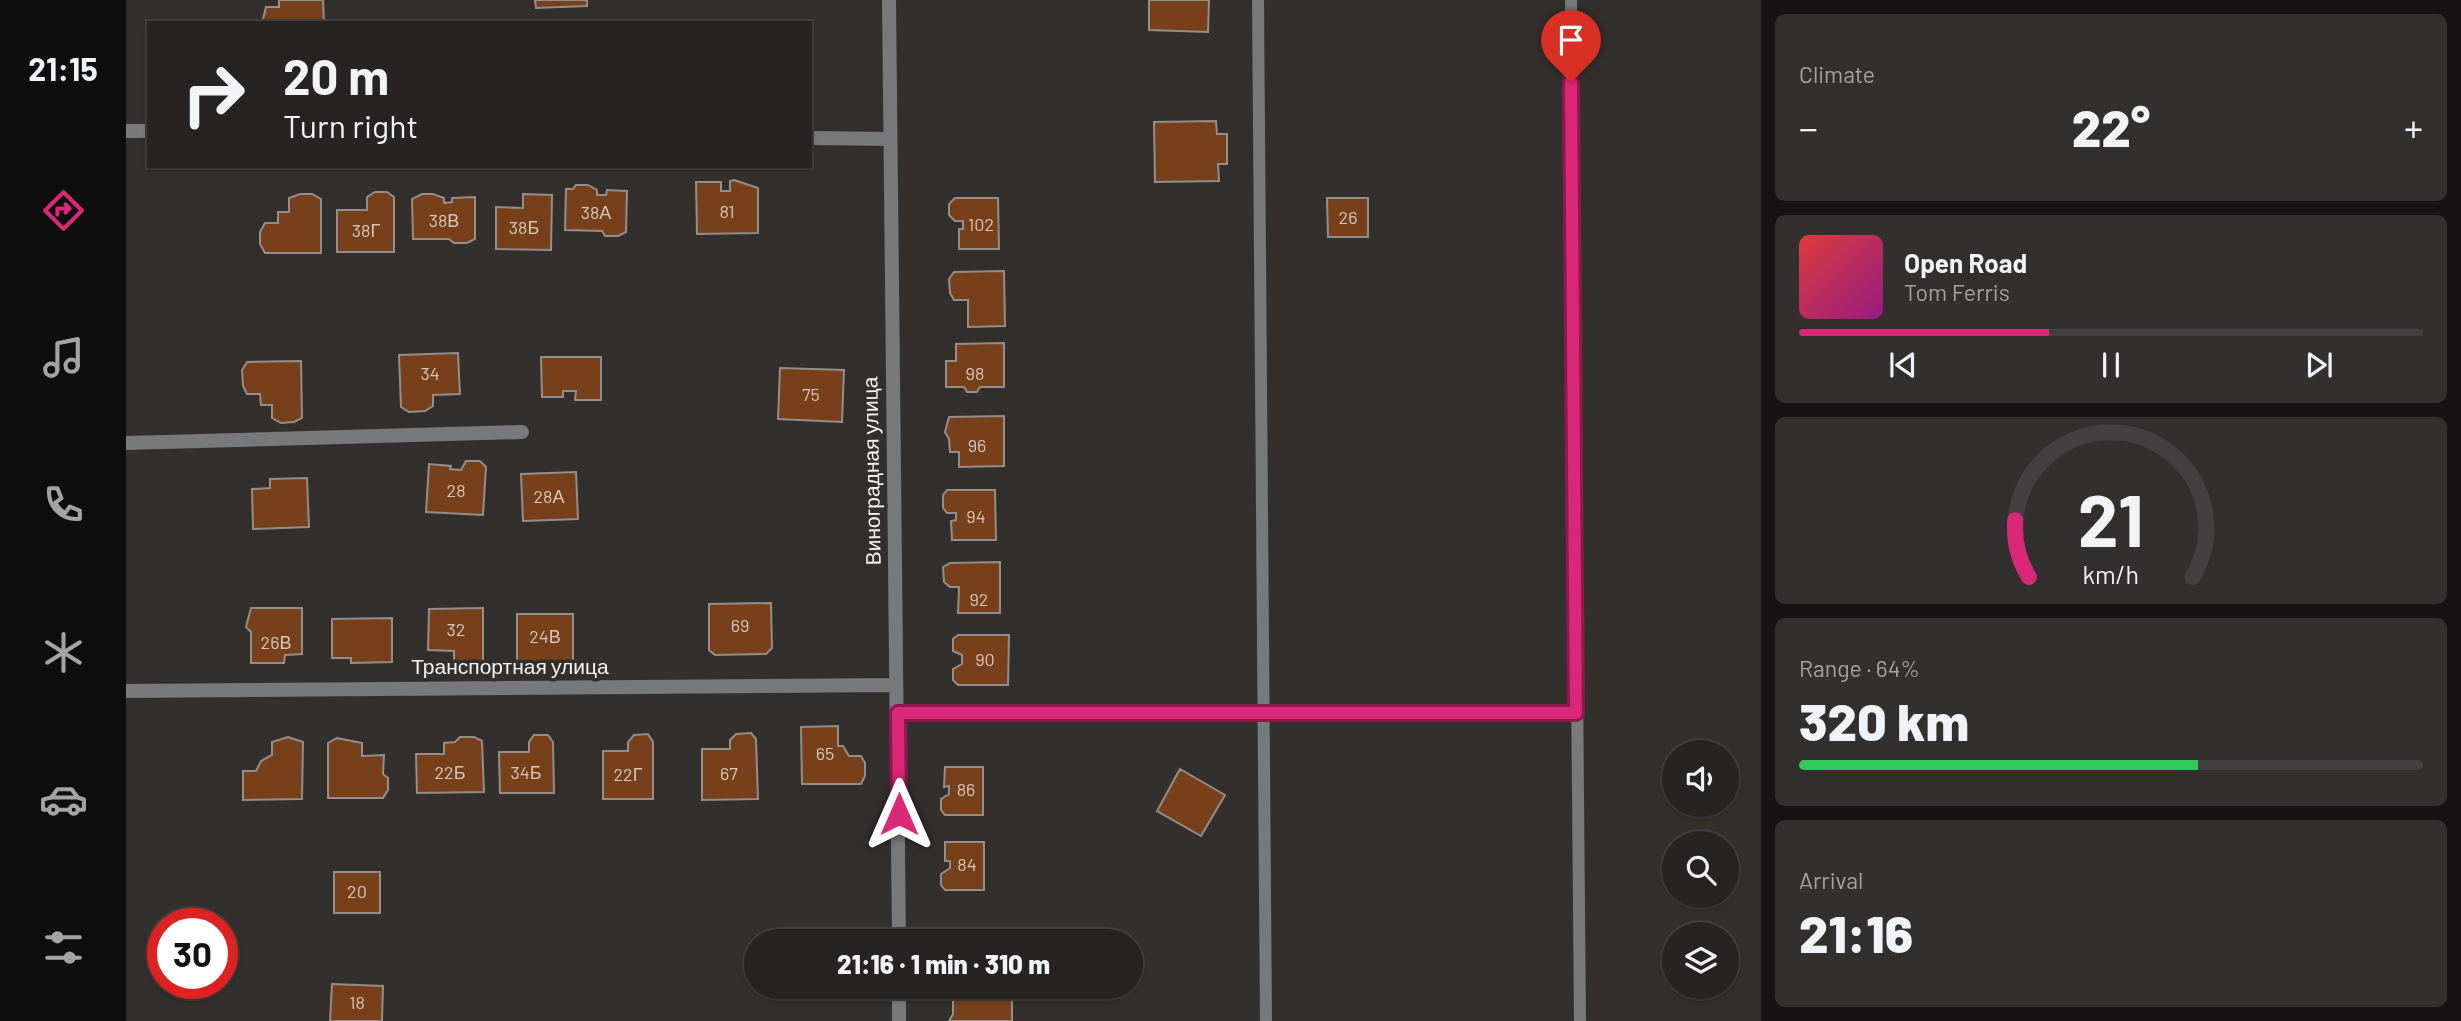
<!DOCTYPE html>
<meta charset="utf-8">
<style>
:root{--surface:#262322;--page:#322f2f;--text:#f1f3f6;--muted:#a4a4a5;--line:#424040;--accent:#db2777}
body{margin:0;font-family:Barlow,sans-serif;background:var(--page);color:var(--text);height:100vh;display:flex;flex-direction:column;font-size:26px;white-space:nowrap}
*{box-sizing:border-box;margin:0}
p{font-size:23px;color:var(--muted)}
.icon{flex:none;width:38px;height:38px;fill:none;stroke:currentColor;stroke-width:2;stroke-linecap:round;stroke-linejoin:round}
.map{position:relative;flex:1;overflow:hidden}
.side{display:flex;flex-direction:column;gap:14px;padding:14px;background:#151313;width:700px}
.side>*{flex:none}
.hud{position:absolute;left:21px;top:21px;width:665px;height:147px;border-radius:0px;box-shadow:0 2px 5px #0004,0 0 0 2px var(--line);background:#262322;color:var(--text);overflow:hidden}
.tools{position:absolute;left:1536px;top:740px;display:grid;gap:14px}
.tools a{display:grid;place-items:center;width:77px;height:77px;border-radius:50%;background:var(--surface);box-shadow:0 2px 5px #0004,0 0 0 2px var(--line);font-size:35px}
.speed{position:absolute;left:21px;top:908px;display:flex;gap:14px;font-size:35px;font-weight:700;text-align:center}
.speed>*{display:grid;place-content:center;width:91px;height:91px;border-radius:50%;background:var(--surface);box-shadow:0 2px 5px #0004,0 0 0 2px var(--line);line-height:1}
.speed .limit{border:10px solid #d22;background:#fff;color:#111}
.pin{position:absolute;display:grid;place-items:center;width:60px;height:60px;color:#fff;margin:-72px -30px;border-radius:50% 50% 50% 0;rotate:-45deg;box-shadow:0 0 7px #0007}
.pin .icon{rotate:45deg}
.me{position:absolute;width:77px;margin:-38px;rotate:0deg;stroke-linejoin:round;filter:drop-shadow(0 0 5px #0008)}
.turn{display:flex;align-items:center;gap:24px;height:147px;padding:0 21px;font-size:32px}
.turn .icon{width:91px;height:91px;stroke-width:2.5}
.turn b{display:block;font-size:49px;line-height:60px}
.big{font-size:52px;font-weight:800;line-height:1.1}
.side .widget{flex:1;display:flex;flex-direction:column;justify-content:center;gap:10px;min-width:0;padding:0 24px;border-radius:10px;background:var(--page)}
.side .dial{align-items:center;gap:0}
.dial svg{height:182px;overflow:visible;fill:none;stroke:var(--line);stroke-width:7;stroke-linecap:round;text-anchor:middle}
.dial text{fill:var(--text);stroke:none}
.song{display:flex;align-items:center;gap:21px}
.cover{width:84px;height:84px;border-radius:10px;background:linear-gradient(135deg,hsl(0 70% 55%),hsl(310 70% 35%))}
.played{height:7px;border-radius:4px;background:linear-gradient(90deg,var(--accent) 40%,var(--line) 40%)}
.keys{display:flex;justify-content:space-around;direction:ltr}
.heat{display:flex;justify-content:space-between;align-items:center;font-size:38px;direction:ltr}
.charge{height:10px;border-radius:5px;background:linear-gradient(90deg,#34c759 64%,var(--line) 0)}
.trip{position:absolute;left:618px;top:929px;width:399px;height:70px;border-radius:35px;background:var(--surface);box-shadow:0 2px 5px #0004,0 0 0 2px var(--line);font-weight:800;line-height:70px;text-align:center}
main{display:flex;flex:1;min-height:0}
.menu{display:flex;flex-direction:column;width:126px;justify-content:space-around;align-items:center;background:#0f0e0e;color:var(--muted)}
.menu .icon{width:49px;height:49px}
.menu .selected{color:var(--accent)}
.menu b{font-size:32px;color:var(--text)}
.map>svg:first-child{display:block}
</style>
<main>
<nav class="menu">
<b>21:15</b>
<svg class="icon selected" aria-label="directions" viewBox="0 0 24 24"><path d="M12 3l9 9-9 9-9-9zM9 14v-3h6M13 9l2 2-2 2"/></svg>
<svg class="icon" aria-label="music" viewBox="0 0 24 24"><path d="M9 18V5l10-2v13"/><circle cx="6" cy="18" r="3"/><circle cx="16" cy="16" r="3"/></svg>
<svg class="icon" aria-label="phone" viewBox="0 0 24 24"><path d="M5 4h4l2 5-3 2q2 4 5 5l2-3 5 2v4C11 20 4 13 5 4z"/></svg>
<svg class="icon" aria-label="climate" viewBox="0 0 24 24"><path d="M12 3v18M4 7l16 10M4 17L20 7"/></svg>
<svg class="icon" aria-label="car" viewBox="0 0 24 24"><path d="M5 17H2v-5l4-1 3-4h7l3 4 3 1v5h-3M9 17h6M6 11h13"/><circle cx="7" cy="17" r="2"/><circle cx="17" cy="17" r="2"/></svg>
<svg class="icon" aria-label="filters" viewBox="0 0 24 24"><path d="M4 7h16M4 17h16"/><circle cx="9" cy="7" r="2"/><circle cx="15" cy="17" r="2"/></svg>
</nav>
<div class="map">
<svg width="1635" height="1021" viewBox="0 0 1635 1021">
<rect width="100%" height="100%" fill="#332f2d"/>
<!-- building -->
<path fill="#78401a" stroke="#938e8b" stroke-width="2" d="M153,0H197L198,23H136L140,7H153Z
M409,0H461V6L410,8Z
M1023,0H1083L1082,32L1023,30Z
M1090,121L1091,134H1101V164H1092L1093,181L1029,182L1028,122Z
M608,180L632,188V233L571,234L570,182H595V191H604V181Z
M450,185H462L471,190V195H480L481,190L501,191L500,232L492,236H479L476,231L439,230L440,189H447Z
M249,192H261L268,197V252H211V210H241V197Z
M174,194H186L195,199V253H139L134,244V232L139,223H152V212H163V198Z
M296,194H307L318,198V203L326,202V198L349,197V239L341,243H328L323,239H287L286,199Z
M397,194L426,195L425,250L370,249V207L397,208Z
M829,198H872L873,249H833V229H837V221H829L823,215V204Z
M1201,198H1242V237H1202Z
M878,271L879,326L842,327V300H828L824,293L823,279L828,272Z
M878,343V387H854L851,392H841L838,387H820V361H830V344Z
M332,353L334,394L307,395V406L299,411L283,412L275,407L273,355Z
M415,357H475V400H449L450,391H437V397H416Z
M175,361L176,418L168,422L155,423L146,418V405H135L134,394H121L117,386L116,370L121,362Z
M654,368L718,370L716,422L652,419Z
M878,416V466L833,467V452H824L823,439L819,432L823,417Z
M340,461H354L360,467L357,515L300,512L303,464L325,466L324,469L335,470Z
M450,472L452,519L397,521L395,474Z
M181,478L183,527L127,529L126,489L144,488V479Z
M821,490H869L870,540H826L825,521L830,520V513H821L817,508V495Z
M874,562V613H832L833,587H824L818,582L817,567L824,563Z
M645,603L646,648L640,654L589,655L583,650V604Z
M125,608H176V654L159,655L158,663H125V632L120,627Z
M357,608V662L337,667L328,663V651L302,650L303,609Z
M391,614H447V662L441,666L396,667L391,660Z
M266,618V662L225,663V658H206V619Z
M832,635H883L882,685H832L827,680V669L836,664V655L827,651V639Z
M712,726V746H717L723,756H735L739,763V776L735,784H676L675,727Z
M625,733L630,739L632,799L576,800V749H604V740L610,734Z
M522,734L527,742V799H477V751H502V742L508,735Z
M408,735H422L427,742L428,793H374L373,752H403V742Z
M162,737L177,742L176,799L117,800V771H130L135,761L146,755V742Z
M334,737H348L356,741L358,792L291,793L290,754H318V743L329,742Z
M211,738L236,743V756L258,755L257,774L262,778V790L257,798H202V743Z
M819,767H857V815H819L815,810V799L823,794V786L818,787Z
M1054,769L1099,795L1075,836L1031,811Z
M819,842H858V890H819L815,885V874L824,868V861H819Z
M208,872H254V913H208Z
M206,984L257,986L256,1021H204Z
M827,987H886V1021H823L827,1014Z"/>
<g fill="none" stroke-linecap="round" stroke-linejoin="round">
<!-- service -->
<path stroke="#77797a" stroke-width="12" d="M1132,0L1140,1021
M1445,0L1454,1021
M773,713L1450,714"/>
<!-- minor -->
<path stroke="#77797a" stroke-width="14" d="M763,0L773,942
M0,131H23
M684,138L764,139
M0,443L396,432
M0,691L769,685
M773,987V1021"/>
</g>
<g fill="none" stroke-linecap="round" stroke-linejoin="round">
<defs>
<path id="route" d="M773,814L772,713H1450L1445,82"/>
</defs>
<!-- route casing -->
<use href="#route" stroke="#8e194d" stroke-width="18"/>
<!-- route -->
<use href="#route" stroke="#db2777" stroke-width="12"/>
</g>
<g text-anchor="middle" stroke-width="7" stroke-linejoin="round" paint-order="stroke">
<!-- number labels -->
<g font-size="18" fill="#d6c6bb">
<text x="601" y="218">81</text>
<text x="470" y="219">38А</text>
<text x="1222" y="224">26</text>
<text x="318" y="227">38В</text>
<text x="855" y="231">102</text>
<text x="398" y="234">38Б</text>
<text x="240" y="237">38Г</text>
<text x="304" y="380">34</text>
<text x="849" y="380">98</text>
<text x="685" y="401">75</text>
<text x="851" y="452">96</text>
<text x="330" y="497">28</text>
<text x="423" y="503">28А</text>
<text x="850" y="523">94</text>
<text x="853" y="606">92</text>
<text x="614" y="632">69</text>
<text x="330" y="636">32</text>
<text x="419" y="643">24В</text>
<text x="150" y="649">26В</text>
<text x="859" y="666">90</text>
<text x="699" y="760">65</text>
<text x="324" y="779">22Б</text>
<text x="400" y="779">34Б</text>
<text x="603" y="780">67</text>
<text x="502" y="781">22Г</text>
<text x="840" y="796">86</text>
<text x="841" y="871">84</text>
<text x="231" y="898">20</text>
<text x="231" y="1009">18</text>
</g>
<!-- street labels -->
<g font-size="21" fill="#f5f2f1" stroke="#332f2d">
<text transform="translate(746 471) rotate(-91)" y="7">Виноградная улица</text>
<text x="384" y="674">Транспортная улица</text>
</g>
</g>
</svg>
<div class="tools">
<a><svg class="icon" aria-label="sound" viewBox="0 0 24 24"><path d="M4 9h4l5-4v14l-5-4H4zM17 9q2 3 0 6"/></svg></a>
<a><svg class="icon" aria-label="search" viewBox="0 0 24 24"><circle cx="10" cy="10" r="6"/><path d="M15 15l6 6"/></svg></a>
<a><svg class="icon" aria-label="layers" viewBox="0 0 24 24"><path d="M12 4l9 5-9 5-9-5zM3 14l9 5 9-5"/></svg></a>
</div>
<div class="speed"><div class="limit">30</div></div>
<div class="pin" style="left:1445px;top:82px;background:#d93025"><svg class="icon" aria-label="arrive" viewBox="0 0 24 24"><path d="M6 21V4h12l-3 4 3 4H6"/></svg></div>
<svg class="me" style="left:773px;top:814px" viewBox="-20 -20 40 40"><path d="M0-17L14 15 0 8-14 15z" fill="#db2777" stroke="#fff" stroke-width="4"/></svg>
<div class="trip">21:16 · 1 min · 310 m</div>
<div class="hud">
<div class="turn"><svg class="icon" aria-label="right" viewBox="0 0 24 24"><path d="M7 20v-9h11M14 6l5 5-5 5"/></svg><div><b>20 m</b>Turn right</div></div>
</div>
</div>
<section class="side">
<div class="widget"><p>Climate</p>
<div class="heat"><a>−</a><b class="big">22°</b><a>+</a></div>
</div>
<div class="widget">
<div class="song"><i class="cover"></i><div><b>Open Road</b><p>Tom Ferris</p></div></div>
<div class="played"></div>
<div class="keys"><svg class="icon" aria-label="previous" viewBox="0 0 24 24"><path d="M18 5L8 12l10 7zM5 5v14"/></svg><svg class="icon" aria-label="pause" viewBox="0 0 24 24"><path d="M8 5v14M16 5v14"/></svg><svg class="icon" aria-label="next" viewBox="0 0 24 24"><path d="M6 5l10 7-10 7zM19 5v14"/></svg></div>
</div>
<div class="widget dial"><svg viewBox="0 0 100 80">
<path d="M14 69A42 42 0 1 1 86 69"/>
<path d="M14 69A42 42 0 0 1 8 44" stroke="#db2777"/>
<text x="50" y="56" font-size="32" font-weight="700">21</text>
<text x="50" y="72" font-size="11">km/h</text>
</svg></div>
<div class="widget"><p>Range · 64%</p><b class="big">320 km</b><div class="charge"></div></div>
<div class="widget"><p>Arrival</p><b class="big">21:16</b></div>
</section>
</main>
